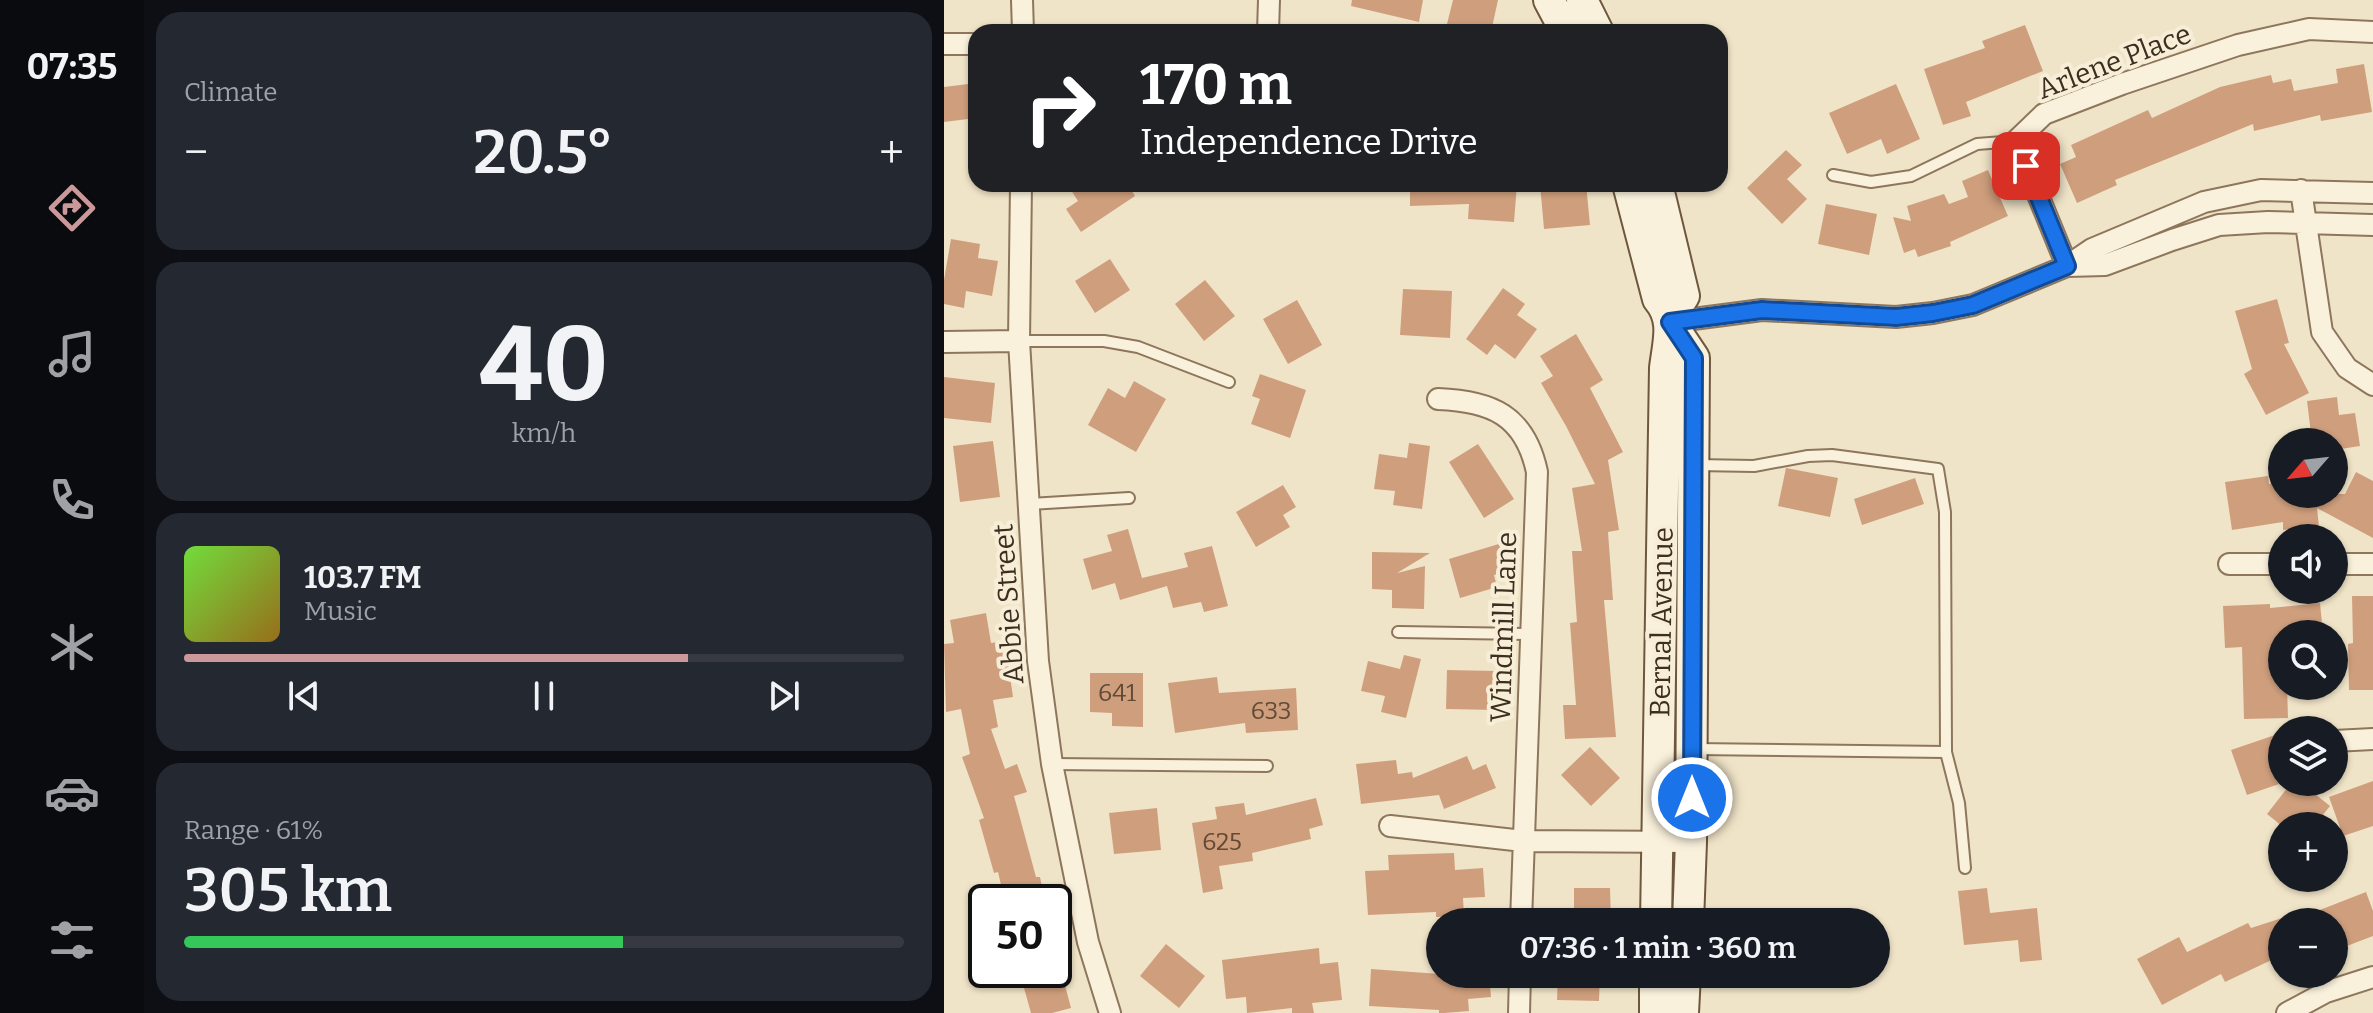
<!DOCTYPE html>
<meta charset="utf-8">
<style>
:root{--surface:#171b24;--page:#242831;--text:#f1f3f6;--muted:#9ea1a6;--line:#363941;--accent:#cc999b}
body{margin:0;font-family:Bitter,serif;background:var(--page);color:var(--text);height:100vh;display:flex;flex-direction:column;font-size:30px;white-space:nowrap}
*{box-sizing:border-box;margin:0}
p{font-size:26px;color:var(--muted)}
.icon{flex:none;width:44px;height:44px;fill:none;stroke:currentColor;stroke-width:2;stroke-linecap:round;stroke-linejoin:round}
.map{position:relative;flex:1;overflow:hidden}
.drawer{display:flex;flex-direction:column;gap:12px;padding:12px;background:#0d0f14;width:800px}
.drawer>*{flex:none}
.banner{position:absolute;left:24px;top:24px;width:760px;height:168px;border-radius:24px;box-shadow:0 2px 6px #0004;background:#202124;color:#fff;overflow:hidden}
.needle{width:52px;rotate:242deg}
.buttons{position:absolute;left:1324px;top:428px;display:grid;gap:16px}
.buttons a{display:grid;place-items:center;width:80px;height:80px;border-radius:50%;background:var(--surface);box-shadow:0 2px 6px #0004;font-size:40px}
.speed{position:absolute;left:24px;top:884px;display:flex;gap:16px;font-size:40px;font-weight:700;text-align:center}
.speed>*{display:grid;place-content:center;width:104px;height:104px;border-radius:50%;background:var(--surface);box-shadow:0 2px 6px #0004;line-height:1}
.speed .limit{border:4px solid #111;border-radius:12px;background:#fff;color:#111}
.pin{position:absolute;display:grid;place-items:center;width:68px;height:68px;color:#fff;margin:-34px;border-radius:16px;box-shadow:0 4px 12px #0006}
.me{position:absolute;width:88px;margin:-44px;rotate:0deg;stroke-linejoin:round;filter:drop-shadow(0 0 6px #0008)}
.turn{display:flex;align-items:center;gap:28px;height:168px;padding:0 40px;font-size:36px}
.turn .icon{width:104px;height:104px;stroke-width:2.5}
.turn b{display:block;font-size:56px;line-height:68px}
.big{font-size:60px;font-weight:600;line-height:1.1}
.drawer .card{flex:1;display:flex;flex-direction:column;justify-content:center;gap:12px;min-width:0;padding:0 28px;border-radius:24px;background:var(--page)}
.drawer .dial{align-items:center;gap:0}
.dial b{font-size:104px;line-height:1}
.song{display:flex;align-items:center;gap:24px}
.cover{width:96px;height:96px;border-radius:12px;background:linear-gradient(135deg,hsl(100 70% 55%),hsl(40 70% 35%))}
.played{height:8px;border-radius:4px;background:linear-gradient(90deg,var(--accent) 70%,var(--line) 70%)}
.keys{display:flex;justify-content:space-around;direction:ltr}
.heat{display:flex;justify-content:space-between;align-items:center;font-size:44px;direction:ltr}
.charge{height:12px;border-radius:6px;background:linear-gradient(90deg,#34c759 61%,var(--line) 0)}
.trip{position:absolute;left:482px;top:908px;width:464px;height:80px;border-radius:40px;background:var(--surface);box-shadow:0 2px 6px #0004;font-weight:600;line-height:80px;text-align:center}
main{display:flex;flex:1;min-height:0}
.menu{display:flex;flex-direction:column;width:144px;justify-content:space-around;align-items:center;background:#090b0e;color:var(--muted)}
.menu .icon{width:56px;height:56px}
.menu .active{color:var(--accent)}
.menu b{font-size:36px;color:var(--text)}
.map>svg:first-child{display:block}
</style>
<main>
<nav class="menu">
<b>07:35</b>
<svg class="icon active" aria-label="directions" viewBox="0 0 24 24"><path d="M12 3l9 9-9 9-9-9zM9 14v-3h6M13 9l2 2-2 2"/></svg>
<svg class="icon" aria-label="music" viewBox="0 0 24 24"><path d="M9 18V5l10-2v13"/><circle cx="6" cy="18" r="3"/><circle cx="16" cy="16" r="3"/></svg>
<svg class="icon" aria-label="phone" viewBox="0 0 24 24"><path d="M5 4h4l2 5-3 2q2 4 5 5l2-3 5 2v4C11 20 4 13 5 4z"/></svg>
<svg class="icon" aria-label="climate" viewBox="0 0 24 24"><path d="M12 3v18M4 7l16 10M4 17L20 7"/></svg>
<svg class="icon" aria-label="car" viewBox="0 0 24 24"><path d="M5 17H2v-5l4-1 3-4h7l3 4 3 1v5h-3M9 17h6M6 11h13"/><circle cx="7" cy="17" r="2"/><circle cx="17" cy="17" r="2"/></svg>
<svg class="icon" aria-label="filters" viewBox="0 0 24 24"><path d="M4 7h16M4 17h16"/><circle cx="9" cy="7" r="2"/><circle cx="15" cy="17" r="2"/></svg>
</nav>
<section class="drawer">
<div class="card"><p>Climate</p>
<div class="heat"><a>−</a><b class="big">20.5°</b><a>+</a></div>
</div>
<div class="card dial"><b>40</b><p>km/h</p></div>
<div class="card">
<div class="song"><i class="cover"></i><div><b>103.7 FM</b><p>Music</p></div></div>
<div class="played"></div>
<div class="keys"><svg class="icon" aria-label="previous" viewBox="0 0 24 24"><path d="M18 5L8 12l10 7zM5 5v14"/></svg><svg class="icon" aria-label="pause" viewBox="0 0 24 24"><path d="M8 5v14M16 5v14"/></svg><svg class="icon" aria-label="next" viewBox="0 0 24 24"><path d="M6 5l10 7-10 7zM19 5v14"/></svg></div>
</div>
<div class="card"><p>Range · 61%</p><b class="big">305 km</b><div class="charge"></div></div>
</section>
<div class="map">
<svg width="1429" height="1013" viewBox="0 0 1429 1013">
<rect width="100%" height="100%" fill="#f0e4c8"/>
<!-- building -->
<path fill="#cf9f7d" d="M408,0H479L475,22L407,6Z
M509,0H554L547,32L523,26L521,32H501Z
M1081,25L1099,71L1022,102L1027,116L999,125L980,69L1041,48L1038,41Z
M1420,64L1428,112L1377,121L1376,115L1310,131L1309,124L1171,180L1173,185L1133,203L1116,164L1132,157L1127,145L1204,110L1208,118L1276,87L1327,75L1329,83L1347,79L1350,91L1394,83L1392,69Z
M32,83V118L0,122V87Z
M952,84L976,139L943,154L937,139L903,154L885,113Z
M842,150L858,165L843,179L863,199L838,224L803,188Z
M1044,170L1064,216L1006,242L1007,246L974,257L971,249L960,253L949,217L967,221L963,206L1000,194L1005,204L1024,197L1018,181Z
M123,184H184L191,196L137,232L122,209L134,201Z
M466,184H573L570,222L524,219L525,204L466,206Z
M596,184H642L646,225L600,229Z
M882,204L933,214L925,255L874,244Z
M7,239L36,244L34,258L54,261L48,296L22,291L20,308L0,304V280Z
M166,259L186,290L151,313L131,281Z
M261,280L291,316L260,341L231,304Z
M559,288L581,304L573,315L593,329L571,359L551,344L543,355L522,339Z
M459,289L508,291L506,338L456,335Z
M1333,299L1345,343L1340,344L1365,393L1322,415L1300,374L1308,369L1291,311Z
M353,300L378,345L344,364L319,319Z
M632,334L659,380L646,388L679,452L664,460L675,530L664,532L669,600H660L672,737L621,739L619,705H632L626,623L633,622L628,551H638L628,488L651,484L622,426L597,383L609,376L596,356Z
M316,374L362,390L346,438L307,424L316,399L308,396Z
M0,377L51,383L47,423L0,418Z
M190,381L222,399L192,452L144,425L164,388L181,398Z
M1393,397L1395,415L1411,413L1416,446L1390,450V442H1368L1363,401Z
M49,441L56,497L16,502L9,446Z
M465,443L486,446L478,509L449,505L451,491L430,489L435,454L463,458Z
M534,444L570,499L540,518L505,462Z
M842,468L894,478L886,517L834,506Z
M1412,472L1429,481V538L1373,508L1375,527L1339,530V522L1288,530L1281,482L1324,476L1325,484L1338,483V494H1401Z
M971,478L980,504L918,525L910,499Z
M339,485L352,507L339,515L346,527L312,547L292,512Z
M184,529L198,578L244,567L240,553L268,546L284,606L260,612L257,602L229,608L223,586L176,600L171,583L148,590L139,559L168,551L163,535Z
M558,543L566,570L550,575L553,587L516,598L505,559Z
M428,552L486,553L453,573L481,566L480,609L448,608V590L428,589Z
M1408,596H1429V690H1405L1404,644L1409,643Z
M1376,603L1379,634H1338V686H1343L1344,718L1300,719L1298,647L1281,648L1279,606L1326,604V608Z
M42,613L47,643L61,641L69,697L49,700L54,727L47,729L61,769L73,764L83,792L70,796L92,877H96L101,902H61L54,872L50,873L35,820L40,818L18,757L26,754L17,709L2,712L0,644L10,643L6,620Z
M460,655L477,659L462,718L437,712L441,696L417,691L424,661L456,669Z
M503,670L552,671L551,710L502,709Z
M146,673H199V727L168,726V713L146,712Z
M273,677L275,693L352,688L354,730L302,733L301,723L231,733L224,683Z
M1331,735L1338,754V783L1303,795L1287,750Z
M646,747L676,778L647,806L617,775Z
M523,756L529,770L542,764L552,788L500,809L495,795L417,804L412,764L452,760L454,774L468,772L469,778Z
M1429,781V826L1399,836L1385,797Z
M1348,782H1356L1386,806L1370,826H1338L1323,814Z
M372,798L379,825L365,829L367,839L308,853L309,861L275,866L279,889L259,893L248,823L273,819L271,807L300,803L302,815Z
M213,808L217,850L170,854L165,813Z
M510,853L511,870L539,868L541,897L519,898L520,916L492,917V912L424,915L421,871L445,870L444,855Z
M630,888H666L667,922H630Z
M1043,888L1046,913L1093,908L1098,960L1076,962L1074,940L1020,945L1014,891Z
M1422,892L1429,911V936L1395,949L1390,936V922H1345Z
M1338,918V955L1281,982L1277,974L1218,1005L1193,959L1235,937L1243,952L1304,923L1307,928Z
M222,944L261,976L235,1008L196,976Z
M375,948L376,964L394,962L398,1000L368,1003L370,1013H348V1008L303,1013L302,997L282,999L278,960Z
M427,969L496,974H545L547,997L524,999L525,1011L500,1013H495V1010L425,1006Z
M75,970H117L127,1008L108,1013H87Z
M614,974H656L655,1001L613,1000Z"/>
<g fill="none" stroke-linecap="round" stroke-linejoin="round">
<defs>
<path id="lane" d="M889,175L927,182L967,176L1033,144L1072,141
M75,341H160L194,347L285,382
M86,504L185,498
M454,632L587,634
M750,749L1002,752L1001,512L994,469L888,455L864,456L810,466L752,465
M1002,752L1015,803L1021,868
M108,764L323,766"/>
<path id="street" d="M78,0L79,32
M324,32L325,0
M0,44H32
M77,184L75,341L94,661L108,764L144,942L166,1013
M1357,190L1378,332L1403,368L1429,385
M1123,266L1072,141L1100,114L1178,84L1294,45L1365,29L1429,32
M1123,266L1161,265L1228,240L1275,225L1324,222L1429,225
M726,322L818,310L952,317L989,313L1029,305L1123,266L1148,249L1260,202L1317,190L1429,193
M0,342L75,341
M494,399C547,401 581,415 593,472L577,922
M1285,564H1338
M1390,564H1429
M1390,741L1429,739
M446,826L579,841L747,842
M575,1013L576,974
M1343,1013L1382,992L1429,977"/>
<path id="secondary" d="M605,0L622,32
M638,0L654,32
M684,184L714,299C732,320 724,342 721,368L712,922
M713,184L740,296L734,305L725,311
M726,322L750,358L747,842L744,922
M711,1013V974
M739,1013L741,974"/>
</defs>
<!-- lane casing -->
<use href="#lane" stroke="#8d765c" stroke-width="14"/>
<!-- street casing -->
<use href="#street" stroke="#8d765c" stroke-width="24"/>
<!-- secondary casing -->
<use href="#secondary" stroke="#6f573f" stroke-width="34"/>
<!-- lane -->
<use href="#lane" stroke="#faf1dc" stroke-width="10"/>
<!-- street -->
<use href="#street" stroke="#faf1dc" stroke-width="20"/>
<!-- secondary -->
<use href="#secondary" stroke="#faf1dc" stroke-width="30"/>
</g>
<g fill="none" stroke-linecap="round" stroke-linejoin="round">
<defs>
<path id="route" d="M748,798L750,358L726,322L818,310L952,317L989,313L1029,305L1123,266L1082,166"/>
</defs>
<!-- route casing -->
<use href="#route" stroke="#114b97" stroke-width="20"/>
<!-- route -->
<use href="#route" stroke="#1a73e8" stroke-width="14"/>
</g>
<g text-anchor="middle" stroke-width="8" stroke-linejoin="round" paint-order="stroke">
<!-- number labels -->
<g font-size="24" fill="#624a37">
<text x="173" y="701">641</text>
<text x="327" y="719">633</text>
<text x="278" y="850">625</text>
</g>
<!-- street labels -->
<g font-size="28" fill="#3d2e20" stroke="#f7eed8">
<text transform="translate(1170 61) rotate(-21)" y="10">Arlene Place</text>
<text transform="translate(64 604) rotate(-94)" y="10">Abbie Street</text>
<text transform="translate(717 622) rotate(-89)" y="10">Bernal Avenue</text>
<text transform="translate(559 627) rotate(-88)" y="10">Windmill Lane</text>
</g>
</g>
</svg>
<div class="buttons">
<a><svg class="needle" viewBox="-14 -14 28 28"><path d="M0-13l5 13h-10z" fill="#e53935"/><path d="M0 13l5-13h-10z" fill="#9ea1a6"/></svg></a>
<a><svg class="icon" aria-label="sound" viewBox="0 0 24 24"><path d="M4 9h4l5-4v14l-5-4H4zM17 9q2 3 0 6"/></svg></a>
<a><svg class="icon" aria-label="search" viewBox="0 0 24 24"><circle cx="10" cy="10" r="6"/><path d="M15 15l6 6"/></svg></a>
<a><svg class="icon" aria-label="layers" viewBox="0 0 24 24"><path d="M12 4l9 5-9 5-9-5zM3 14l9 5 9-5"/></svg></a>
<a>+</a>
<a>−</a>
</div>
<div class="speed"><div class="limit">50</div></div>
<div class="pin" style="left:1082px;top:166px;background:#d93025"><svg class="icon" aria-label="arrive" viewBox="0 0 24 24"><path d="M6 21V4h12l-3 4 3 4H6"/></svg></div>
<svg class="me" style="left:748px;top:798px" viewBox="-20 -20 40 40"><circle r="17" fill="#1a73e8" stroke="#fff" stroke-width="3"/><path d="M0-11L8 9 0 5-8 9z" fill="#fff"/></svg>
<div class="trip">07:36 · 1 min · 360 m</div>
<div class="banner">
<div class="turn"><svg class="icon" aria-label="right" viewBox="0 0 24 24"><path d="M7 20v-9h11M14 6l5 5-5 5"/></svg><div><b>170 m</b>Independence Drive</div></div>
</div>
</div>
</main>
